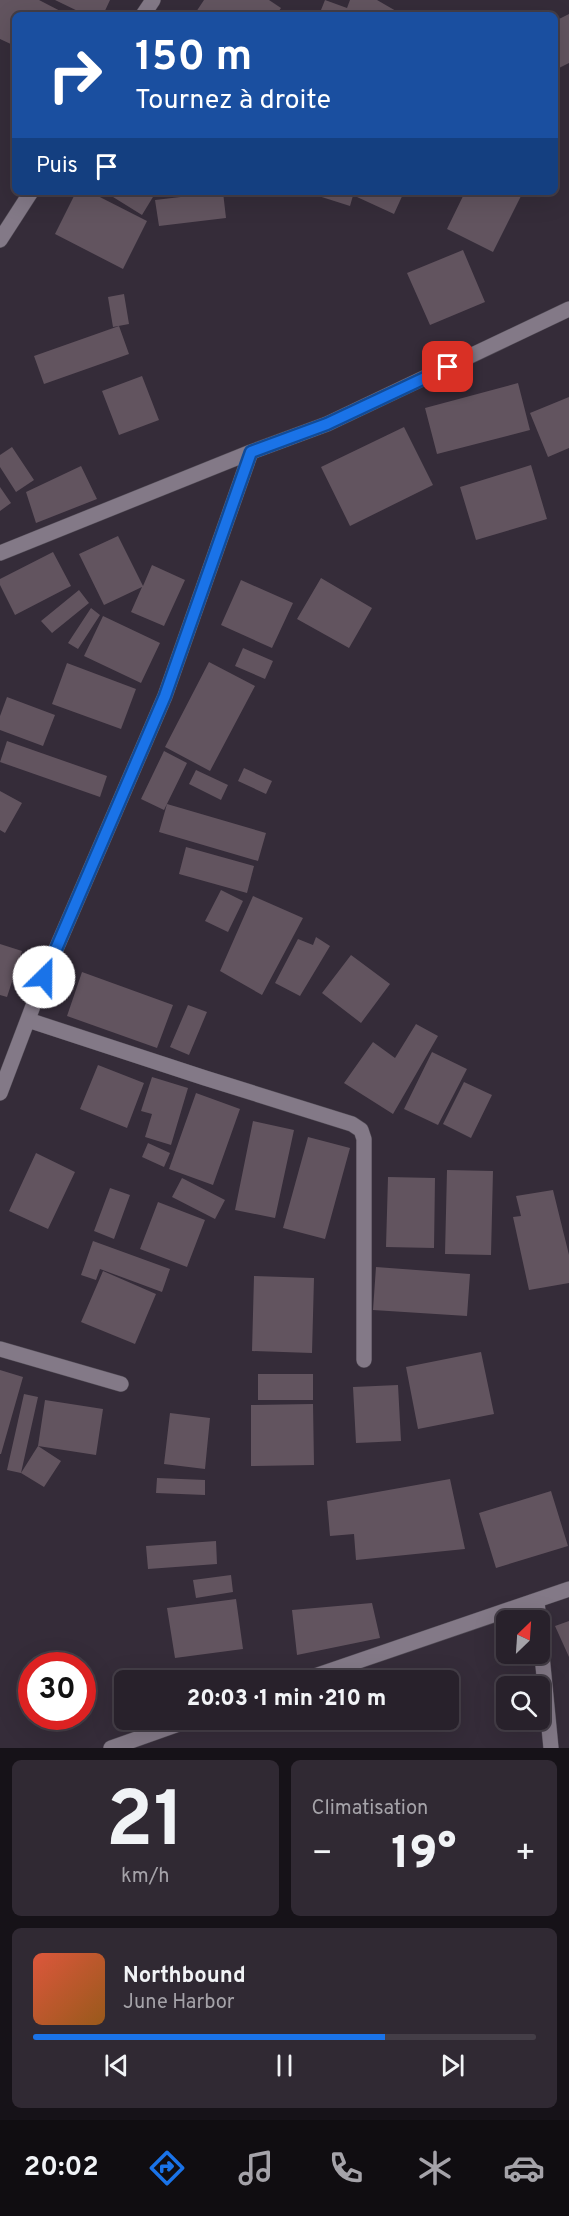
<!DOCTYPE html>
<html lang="fr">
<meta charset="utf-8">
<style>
:root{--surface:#28212b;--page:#302933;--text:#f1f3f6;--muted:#a5a3a9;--line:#443e47;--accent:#1a73e8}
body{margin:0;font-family:Overpass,sans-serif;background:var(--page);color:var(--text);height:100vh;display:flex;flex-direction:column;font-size:22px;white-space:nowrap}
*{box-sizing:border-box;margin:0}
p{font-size:20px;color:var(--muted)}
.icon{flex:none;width:33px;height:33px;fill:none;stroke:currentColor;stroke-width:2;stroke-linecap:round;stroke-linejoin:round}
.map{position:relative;height:1748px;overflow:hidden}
.drawer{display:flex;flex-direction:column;gap:12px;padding:12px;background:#161218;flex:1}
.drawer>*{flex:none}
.guide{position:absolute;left:12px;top:12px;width:546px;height:183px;border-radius:9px;box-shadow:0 6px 24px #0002,0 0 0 2px var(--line);background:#1a4fa0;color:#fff;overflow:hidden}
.needle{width:39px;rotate:25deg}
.fabs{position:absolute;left:496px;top:1610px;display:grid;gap:12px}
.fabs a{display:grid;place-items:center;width:54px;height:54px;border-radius:9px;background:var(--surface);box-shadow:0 6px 24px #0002,0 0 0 2px var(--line);font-size:30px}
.speed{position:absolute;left:18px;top:1652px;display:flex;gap:12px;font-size:30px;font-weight:700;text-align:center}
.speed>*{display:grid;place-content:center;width:78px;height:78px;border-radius:50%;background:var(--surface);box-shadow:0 6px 24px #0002,0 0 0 2px var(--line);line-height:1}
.speed .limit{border:9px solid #d22;background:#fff;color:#111}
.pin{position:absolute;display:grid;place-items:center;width:51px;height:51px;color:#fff;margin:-26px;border-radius:12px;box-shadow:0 3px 9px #0006}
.me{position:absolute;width:66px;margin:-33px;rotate:23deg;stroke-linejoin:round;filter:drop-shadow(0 0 4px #0008)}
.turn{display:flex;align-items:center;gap:21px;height:126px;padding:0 24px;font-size:27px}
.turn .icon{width:78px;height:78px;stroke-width:2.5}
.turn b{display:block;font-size:42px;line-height:51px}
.then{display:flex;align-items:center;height:57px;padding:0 24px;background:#0003;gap:12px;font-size:22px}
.big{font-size:45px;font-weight:800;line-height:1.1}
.drawer .tile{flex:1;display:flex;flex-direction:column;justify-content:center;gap:9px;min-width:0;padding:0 21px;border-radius:9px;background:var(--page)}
.drawer .dial{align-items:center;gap:0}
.dial b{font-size:78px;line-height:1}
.song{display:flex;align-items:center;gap:18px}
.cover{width:72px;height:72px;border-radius:9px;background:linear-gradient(135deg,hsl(10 70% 55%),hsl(30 70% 35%))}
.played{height:6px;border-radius:3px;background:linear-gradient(90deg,var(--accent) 70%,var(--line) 70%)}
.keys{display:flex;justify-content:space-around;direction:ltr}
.heat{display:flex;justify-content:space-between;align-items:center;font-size:33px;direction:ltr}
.drawer .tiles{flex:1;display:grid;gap:12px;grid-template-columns:1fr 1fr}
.tile:last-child{grid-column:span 2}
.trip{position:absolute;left:114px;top:1670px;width:345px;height:60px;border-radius:9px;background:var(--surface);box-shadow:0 6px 24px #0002,0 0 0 2px var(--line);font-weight:800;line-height:60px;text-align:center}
.tabs{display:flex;height:96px;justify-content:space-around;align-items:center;background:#100d11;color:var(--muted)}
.tabs .icon{width:42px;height:42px}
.tabs .selected{color:var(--accent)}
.tabs b{font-size:27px;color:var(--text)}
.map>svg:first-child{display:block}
</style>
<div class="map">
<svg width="569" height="1748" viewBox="0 0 569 1748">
<rect width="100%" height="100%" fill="#352c39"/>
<!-- building -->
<path fill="#62545f" d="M0,0H39L68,15H15V46L0,39Z
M55,0H110L103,15H86Z
M204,0H269L281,8L276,15H194Z
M325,0L347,8L350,0H377L403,15H319Z
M569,14V63L555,70V21Z
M76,192H90L147,221L123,269L55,234Z
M105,192H156L142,215Z
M223,192L226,218L159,226L155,200Z
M306,192H354L350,206Z
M359,192H404L394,214L357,197Z
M465,192H523L493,252L447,229Z
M463,250L485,302L430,325L407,273Z
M124,294L129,324L113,327L108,297Z
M119,326L129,354L44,384L34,356Z
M142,376L159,420L119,435L102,391Z
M518,383L530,430L437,454L425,408Z
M569,397V448L548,457L530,413Z
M404,427L433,485L350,526L321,467Z
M12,447L34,480L16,492L0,467V455Z
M531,465L547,519L476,540L460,487Z
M81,466L97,499L36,523L26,492Z
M0,487L11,503L0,511Z
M118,536L143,586L152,565L185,580L164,626L131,612L142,587L104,605L79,554Z
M53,552L71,586L15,615L0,585V579Z
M321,578L372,608L349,648L297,619Z
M241,580L293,603L272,648L221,625Z
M79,590L89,603L52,633L41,621Z
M91,608L100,615L78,649L68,643Z
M103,616L160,643L141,683L84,656Z
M243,648L273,661L265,679L235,666Z
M209,662L255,686L210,771L165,747Z
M67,663L136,689L121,729L52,704Z
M7,697L55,715L43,746L0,730V716Z
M7,741L107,776L100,797L0,762Z
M164,751L187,763L164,810L141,799Z
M244,768L272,781L266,794L238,781Z
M196,770L228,785L221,800L189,784Z
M0,791L22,803L5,833L0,830Z
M167,804L266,833L258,861L159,832Z
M186,847L254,866L247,893L179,874Z
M221,890L243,901L228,932L205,921Z
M253,896L303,918L262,995L220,971Z
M316,937L330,946L300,996L275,983L298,939L313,945Z
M0,944L22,951L7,997L0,995Z
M351,955L390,984L361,1023L322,993Z
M82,972L173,1005L157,1048L67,1016Z
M188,1005L207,1012L189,1055L170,1047Z
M416,1024L438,1036L393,1114L344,1083L373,1042L395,1058Z
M432,1052L467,1069L438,1125L404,1109Z
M98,1065L144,1083L127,1128L80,1109Z
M152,1077L188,1088L171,1145L145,1137L152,1114L141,1111Z
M464,1082L492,1095L471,1138L443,1124Z
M196,1093L240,1109L213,1185L169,1169Z
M253,1121L294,1130L275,1218L235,1210Z
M308,1137L350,1148L325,1239L283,1228Z
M148,1143L170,1153L164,1167L142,1157Z
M36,1153L75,1172L48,1229L9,1211Z
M447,1170L493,1171L491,1255L445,1254Z
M388,1177L435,1178L434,1248L386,1247Z
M182,1178L225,1200L215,1219L172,1197Z
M110,1188L130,1195L114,1239L94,1231Z
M553,1190L569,1255V1283L529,1290L513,1217L521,1216L516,1196Z
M158,1202L205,1220L187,1267L140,1249Z
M93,1241L170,1269L162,1292L100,1269L96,1280L81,1275Z
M376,1267L470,1274L467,1316L373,1310Z
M103,1271L156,1294L135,1344L81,1322Z
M254,1276L314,1278L312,1353L252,1351Z
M481,1352L494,1414L418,1429L406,1367Z
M0,1370L23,1377L1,1454H0Z
M258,1374H313V1400H258Z
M398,1385L401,1441L356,1443L353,1387Z
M24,1394L38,1397L21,1473L7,1470Z
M45,1400L103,1409L96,1455L38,1446Z
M313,1404L314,1465L251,1466V1405Z
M170,1413L210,1418L205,1469L164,1464Z
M38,1446L61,1461L44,1487L21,1473Z
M157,1478L205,1480V1495L156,1493Z
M450,1479L465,1549L356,1560L354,1534L330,1536L327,1501Z
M551,1491L568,1546L496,1568L479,1513Z
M216,1541L217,1564L148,1569L146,1546Z
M231,1575L233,1592L196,1598L193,1580Z
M236,1599L243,1649L175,1658L167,1608Z
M372,1603L380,1638L297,1655L292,1610Z
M569,1621V1657L555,1626Z"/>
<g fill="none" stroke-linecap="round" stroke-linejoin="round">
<defs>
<path id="street" d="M143,15L153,0
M0,240L31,192
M0,553L251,452L327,424L569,309
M28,1020L205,1078L352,1124L361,1130L364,1139V1360
M0,1093L44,977L165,696L251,452
M0,1349L121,1384
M537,1602L539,1620
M540,1635L551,1748
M303,1680L569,1589
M111,1748L193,1719"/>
</defs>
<!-- street casing -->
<use href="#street" stroke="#514b55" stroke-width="16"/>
<!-- street -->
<use href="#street" stroke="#837987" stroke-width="15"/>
</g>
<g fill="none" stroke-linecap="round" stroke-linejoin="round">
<defs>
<path id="route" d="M44,977L165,696L251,452L327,424L448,367"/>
</defs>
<!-- route casing -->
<use href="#route" stroke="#114b97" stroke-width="15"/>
<!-- route -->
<use href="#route" stroke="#1a73e8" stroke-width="10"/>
</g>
</svg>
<div class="fabs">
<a><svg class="needle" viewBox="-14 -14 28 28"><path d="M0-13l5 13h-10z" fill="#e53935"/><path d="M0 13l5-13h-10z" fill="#a5a3a9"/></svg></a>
<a><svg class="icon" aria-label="search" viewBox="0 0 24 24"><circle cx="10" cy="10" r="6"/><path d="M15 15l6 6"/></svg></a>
</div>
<div class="speed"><div class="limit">30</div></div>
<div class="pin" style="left:448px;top:367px;background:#d93025"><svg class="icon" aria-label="arrive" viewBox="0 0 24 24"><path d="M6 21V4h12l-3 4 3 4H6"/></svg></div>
<svg class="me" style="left:44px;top:977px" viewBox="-20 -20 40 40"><circle r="19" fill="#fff"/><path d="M0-13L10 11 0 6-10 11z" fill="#1a73e8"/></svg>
<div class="trip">20:03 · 1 min · 210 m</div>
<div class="guide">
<div class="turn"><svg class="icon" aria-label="right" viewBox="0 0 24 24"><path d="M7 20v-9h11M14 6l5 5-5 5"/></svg><div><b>150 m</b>Tournez à droite</div></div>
<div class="then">Puis<svg class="icon" aria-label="arrive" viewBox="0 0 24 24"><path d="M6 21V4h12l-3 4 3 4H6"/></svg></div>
</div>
</div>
<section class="drawer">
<div class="tiles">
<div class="tile dial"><b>21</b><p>km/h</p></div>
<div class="tile"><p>Climatisation</p>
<div class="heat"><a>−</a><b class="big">19°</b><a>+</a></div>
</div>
<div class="tile">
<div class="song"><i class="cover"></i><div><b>Northbound</b><p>June Harbor</p></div></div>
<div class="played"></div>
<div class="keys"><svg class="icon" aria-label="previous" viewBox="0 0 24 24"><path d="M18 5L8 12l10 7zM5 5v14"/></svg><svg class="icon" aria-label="pause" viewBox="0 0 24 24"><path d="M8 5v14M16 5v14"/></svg><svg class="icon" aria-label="next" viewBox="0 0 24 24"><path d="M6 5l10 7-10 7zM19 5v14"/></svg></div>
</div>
</div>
</section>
<nav class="tabs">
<b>20:02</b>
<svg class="icon selected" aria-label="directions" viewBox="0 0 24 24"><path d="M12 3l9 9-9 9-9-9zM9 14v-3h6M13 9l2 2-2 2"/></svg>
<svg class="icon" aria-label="music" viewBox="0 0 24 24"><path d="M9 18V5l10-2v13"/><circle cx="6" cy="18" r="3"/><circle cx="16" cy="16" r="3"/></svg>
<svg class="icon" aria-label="phone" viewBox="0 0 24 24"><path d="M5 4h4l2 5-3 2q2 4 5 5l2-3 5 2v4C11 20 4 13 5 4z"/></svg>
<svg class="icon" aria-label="climate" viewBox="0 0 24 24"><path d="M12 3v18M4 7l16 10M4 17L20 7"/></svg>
<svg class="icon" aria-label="car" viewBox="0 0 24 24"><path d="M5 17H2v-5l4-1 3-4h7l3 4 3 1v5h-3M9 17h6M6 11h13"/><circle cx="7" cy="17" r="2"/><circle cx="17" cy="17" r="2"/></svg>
</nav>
